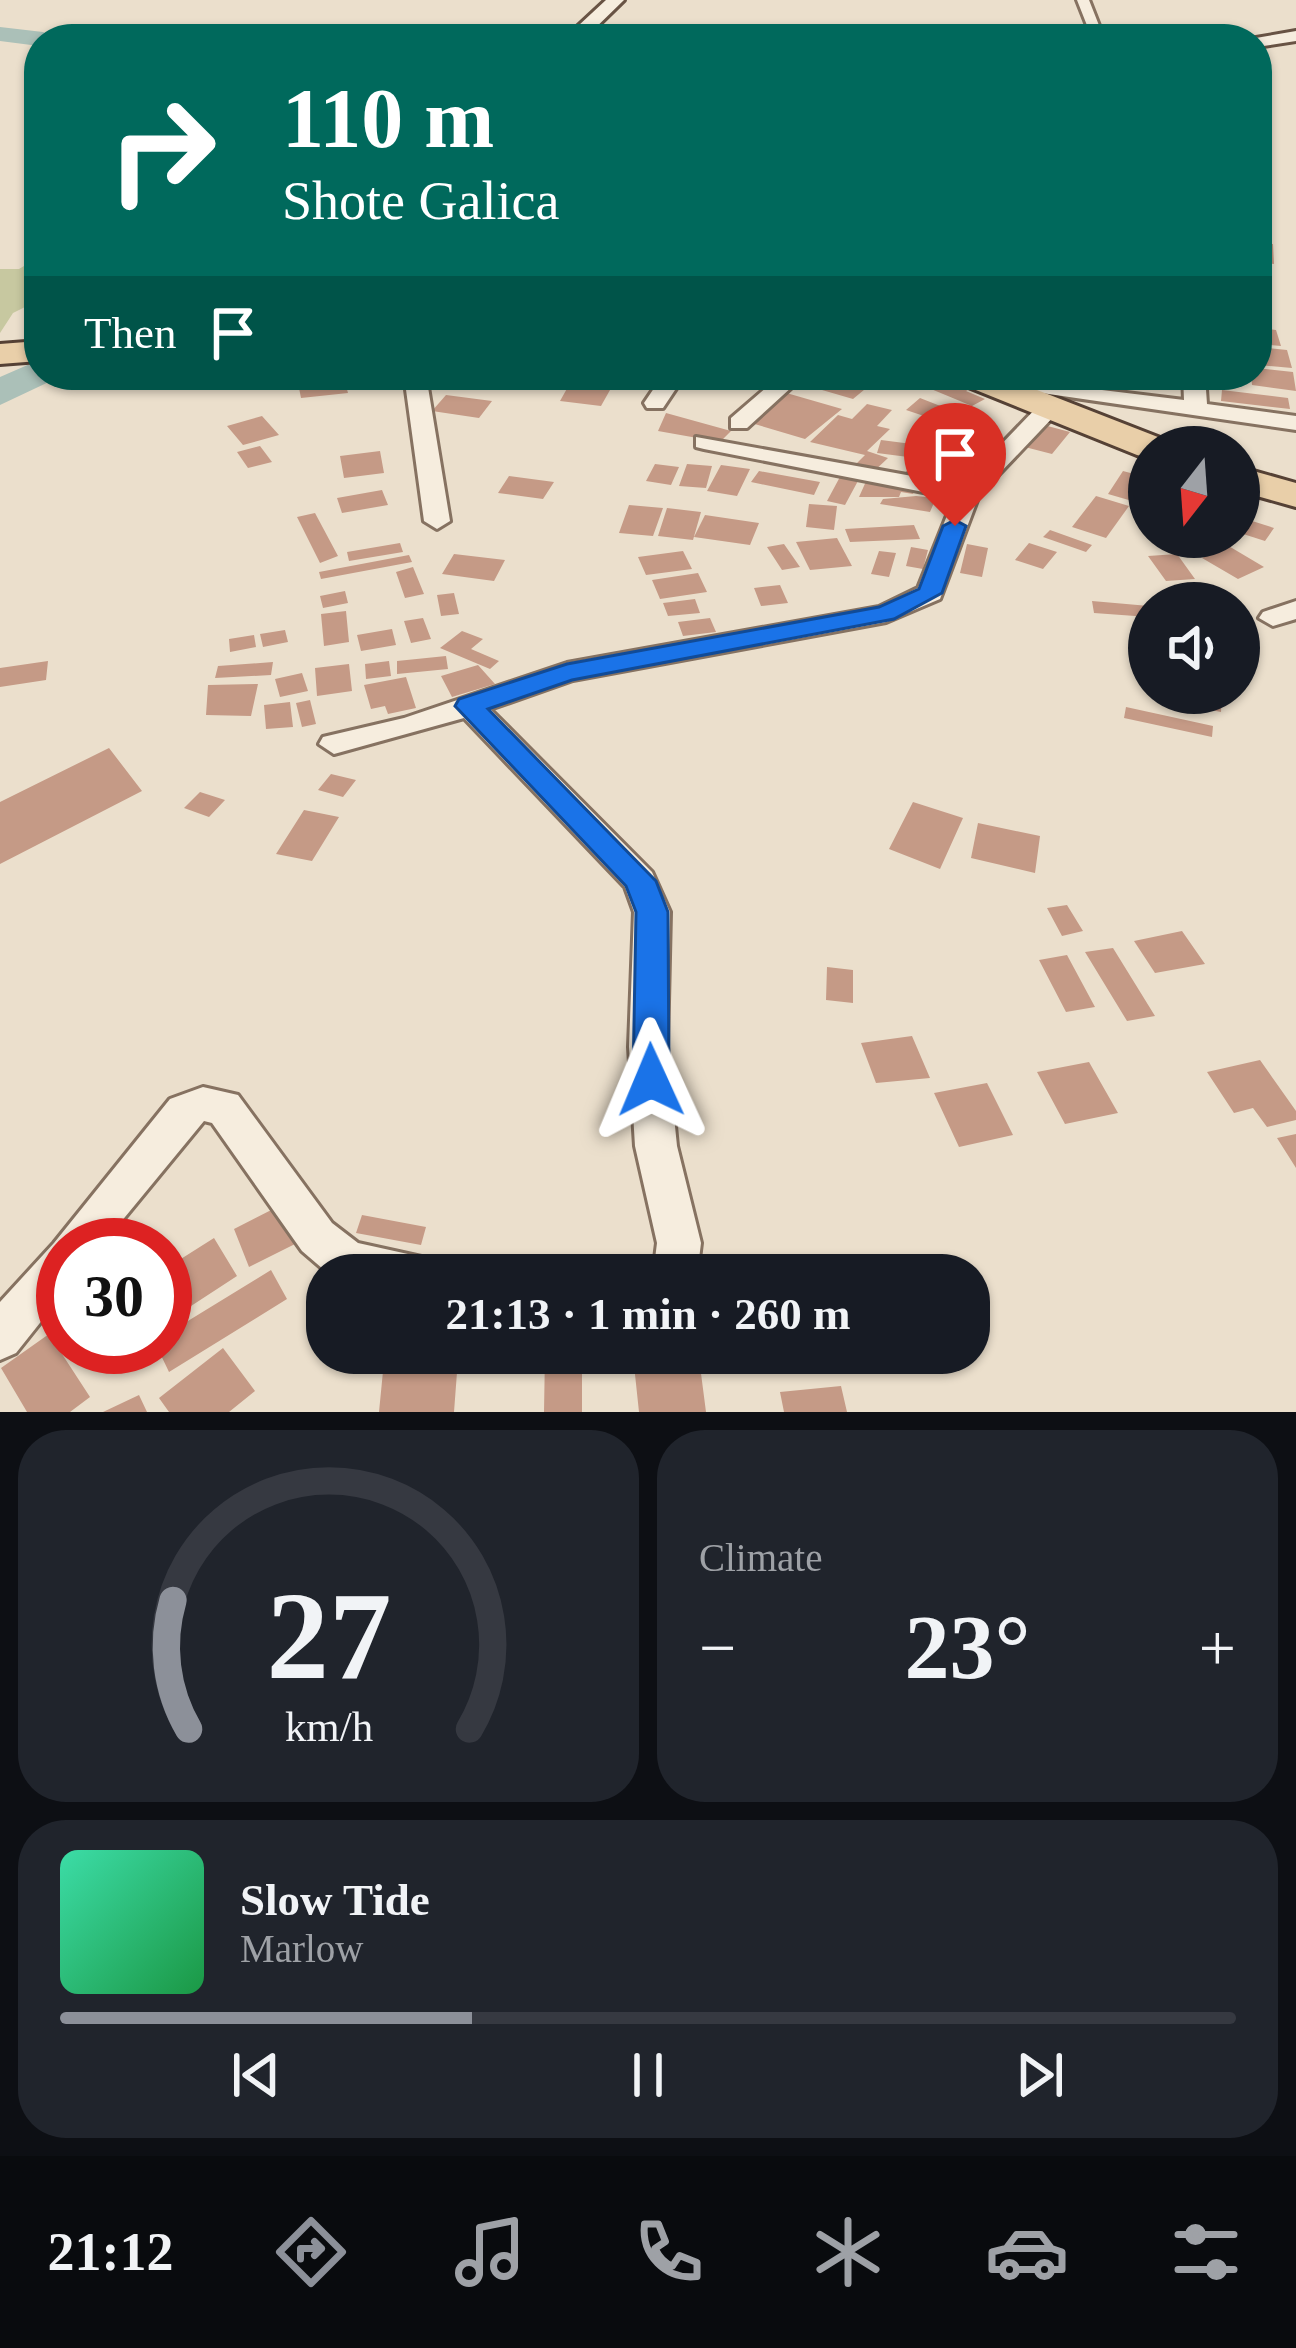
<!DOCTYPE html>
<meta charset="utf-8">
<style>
:root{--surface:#171b24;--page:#20242c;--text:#f1f3f6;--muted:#9ea1a6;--line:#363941;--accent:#8c9099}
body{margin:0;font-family:Georgia,serif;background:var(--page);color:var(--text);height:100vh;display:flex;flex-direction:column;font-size:45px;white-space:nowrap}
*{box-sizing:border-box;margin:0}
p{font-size:39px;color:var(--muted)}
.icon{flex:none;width:66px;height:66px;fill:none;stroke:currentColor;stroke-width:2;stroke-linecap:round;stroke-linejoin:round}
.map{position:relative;height:1412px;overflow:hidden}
.sheet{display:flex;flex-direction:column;gap:18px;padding:18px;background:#0d0f14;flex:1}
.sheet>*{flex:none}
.top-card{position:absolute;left:24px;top:24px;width:1248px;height:366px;border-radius:48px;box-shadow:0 3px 9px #0004;background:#00695c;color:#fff;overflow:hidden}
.needle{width:78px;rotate:197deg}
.buttons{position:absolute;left:1128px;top:426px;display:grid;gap:24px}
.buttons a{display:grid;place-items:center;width:132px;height:132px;border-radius:50%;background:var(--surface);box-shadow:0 3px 9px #0004;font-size:60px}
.speed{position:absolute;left:36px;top:1218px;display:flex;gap:24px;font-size:60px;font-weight:700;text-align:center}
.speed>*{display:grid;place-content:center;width:156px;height:156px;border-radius:50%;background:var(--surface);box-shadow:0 3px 9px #0004;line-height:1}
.speed .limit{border:18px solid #d22;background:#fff;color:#111}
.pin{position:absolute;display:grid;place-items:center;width:102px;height:102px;color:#fff;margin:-123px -51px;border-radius:50% 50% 50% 0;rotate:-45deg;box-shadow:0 0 12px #0007}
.pin .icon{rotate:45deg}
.me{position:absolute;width:132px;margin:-66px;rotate:359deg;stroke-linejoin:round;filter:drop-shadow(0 0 9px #0008)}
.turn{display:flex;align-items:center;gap:42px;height:252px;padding:0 60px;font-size:54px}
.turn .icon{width:156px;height:156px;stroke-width:2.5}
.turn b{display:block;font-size:84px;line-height:102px}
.then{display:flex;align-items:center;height:114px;padding:0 60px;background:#0003;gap:24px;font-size:45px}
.big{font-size:90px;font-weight:700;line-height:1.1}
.sheet .widget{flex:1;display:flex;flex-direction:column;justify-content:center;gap:18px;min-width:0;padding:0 42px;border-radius:48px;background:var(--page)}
.sheet .dial{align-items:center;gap:0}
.dial svg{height:312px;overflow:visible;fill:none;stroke:var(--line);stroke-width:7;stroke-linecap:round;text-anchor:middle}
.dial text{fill:var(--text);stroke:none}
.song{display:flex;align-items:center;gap:36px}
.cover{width:144px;height:144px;border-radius:18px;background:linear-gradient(135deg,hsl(160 70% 55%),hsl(140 70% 35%))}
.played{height:12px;border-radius:6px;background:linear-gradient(90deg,var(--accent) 35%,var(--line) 35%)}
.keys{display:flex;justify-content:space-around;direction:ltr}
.heat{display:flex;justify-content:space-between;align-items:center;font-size:66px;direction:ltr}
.sheet .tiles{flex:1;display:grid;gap:18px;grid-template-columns:1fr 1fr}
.widget:last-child{grid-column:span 2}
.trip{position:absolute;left:306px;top:1254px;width:684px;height:120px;border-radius:48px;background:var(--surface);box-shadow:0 3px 9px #0004;font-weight:700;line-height:120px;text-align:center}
.tabs{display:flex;height:192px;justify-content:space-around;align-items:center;background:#090b0e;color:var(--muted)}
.tabs .icon{width:84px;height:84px}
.tabs .selected{color:var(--accent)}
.tabs b{font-size:54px;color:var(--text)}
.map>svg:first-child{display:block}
</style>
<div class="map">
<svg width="1296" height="1412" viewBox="0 0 1296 1412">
<rect width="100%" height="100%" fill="#ebdfcc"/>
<!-- green -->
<path fill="#c7c8a0" d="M39,257V300L13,313L0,333V269H19Z"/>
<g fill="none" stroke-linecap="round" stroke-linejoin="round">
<!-- river -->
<path fill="#abc0b8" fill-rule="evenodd" d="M0,27L43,32L55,39H39V46L0,41Z
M39,360V375H56L53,380L0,405V377Z"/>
</g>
<!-- building -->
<path fill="#c59a86" d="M1257,242L1273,244L1274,264L1257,262Z
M1257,328L1276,330L1281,346L1257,344Z
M1257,347L1287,350L1292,368L1257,365Z
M1257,368L1293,372L1296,391L1252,385L1251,375H1257Z
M723,375H737L759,381L751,389L717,381Z
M808,375H882L853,399L798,383Z
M1131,375H1174V387L1130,382Z
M948,380L970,389L966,391L985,399L972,406L931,389Z
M345,382L348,393L301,398L299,388Z
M569,385L610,390L601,406L560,401Z
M1222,390L1288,398L1290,409L1221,401Z
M783,392L842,409L805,439L748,422Z
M446,395L492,401L479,418L432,411Z
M920,398L948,409L936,420L906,410Z
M867,404L892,410L877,426L890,429L867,451L888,458L871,474L852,468L865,455L810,442L838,415L852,419Z
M666,413L731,431L720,442L658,431Z
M262,416L279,435L243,445L227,426Z
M954,416L980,424L967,437L941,429Z
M1040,424L1070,432L1052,454L1021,446Z
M935,435L973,447L964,456L925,445Z
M881,440L912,444L908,457L877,453Z
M260,446L272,462L248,468L237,452Z
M380,451L384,473L344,478L340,456Z
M914,461L943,468L934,481L905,473Z
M655,464L679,467L671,485L646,481Z
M687,464L712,466L706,488L679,486Z
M721,465L750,469L737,496L707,491Z
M759,471L820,482L814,495L751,482Z
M1123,471L1149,478L1139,503L1108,494Z
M841,475L859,479L845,505L827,501Z
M509,476L554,482L543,499L498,493Z
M868,477L917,485L913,494L901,492L899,497H859Z
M382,490L388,505L342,513L337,498Z
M916,496L936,498L930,512L880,504L883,499Z
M1096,496L1129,506L1106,538L1072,527Z
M809,504L837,506L834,530L806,527Z
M629,505L663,508L653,536L619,533Z
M667,508L701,512L693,540L658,536Z
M315,513L338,556L320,563L297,517Z
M705,515L759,523L750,545L694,537Z
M1249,520L1274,528L1265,541L1240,533Z
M914,525L920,539L850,542L845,529Z
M1050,530L1092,545L1086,552L1043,537Z
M837,538L852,566L810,570L796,542Z
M400,543L403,552L349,561L347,552Z
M1029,543L1057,552L1043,569L1015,560Z
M784,544L800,567L782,570L767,547Z
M967,544L988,548L982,577L960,573Z
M1228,546L1232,548L1264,567L1238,579L1202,558Z
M911,547L928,550L923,569L906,566Z
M683,551L692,569L646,575L638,557Z
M879,551L896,553L889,577L871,574Z
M454,554L505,560L494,581L442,574Z
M1177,554L1195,579L1166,581L1148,556Z
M409,555L412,562L321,579L319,572Z
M413,567L424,594L405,598L396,572Z
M698,573L707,592L660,599L652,580Z
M780,585L788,603L761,606L754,588Z
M345,591L348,603L323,608L320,596Z
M454,593L459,614L441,616L437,595Z
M695,599L700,613L668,616L663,603Z
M1092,601L1149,606V617L1094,613Z
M346,611L349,642L324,646L321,614Z
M423,618L431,639L411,643L404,621Z
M710,618L716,632L683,636L678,622Z
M392,629L396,645L361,651L357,635Z
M285,630L288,642L263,647L260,634Z
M462,631L483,639L471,649L499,661L490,669L440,648Z
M254,635L256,647L230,652L229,639Z
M446,656L448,669L397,674V661Z
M48,661L46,680L0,687V668Z
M389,661L391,676L366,679L365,664Z
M273,662L271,675L215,678L218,666Z
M349,664L352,691L317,696L315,668Z
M478,665L495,684L452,697L441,676Z
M302,673L308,691L280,697L275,679Z
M406,677L416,708L388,714L385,706L371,709L364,685Z
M258,684L251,716L206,715L208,685Z
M1165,693H1222L1221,712L1165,701Z
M310,700L316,724L302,727L296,703Z
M290,702L293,727L266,729L264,705Z
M1126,707L1213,726L1212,737L1124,718Z
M109,748L142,791L0,864V802Z
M331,774L356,780L343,797L318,790Z
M200,792L225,800L209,817L184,808Z
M913,802L963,818L940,869L889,849Z
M304,810L339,817L312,861L276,854Z
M978,823L1040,836L1035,873L971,858Z
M1067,905L1083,931L1062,936L1047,908Z
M1182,931L1205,964L1155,973L1134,941Z
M1113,948L1155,1016L1127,1021L1085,952Z
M1067,955L1095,1007L1066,1012L1039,960Z
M827,967L853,970V1003L826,1000Z
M912,1036L930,1078L876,1083L861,1043Z
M1260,1060L1296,1111V1120L1267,1127L1253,1108L1234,1113L1207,1072Z
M1089,1062L1118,1113L1065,1124L1037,1072Z
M987,1083L1013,1135L959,1147L934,1093Z
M1296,1134V1168L1277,1138Z
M285,1203L301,1241L249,1267L234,1229Z
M362,1215L426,1227L421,1245L356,1233Z
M214,1238L237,1276L165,1323V1269Z
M271,1270L287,1299L169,1372L157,1347H165V1335Z
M49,1334L90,1397L70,1412H27L1,1368Z
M223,1348L255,1391L229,1412H169L159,1398Z
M545,1353H582V1412H544Z
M699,1358L706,1412H639L634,1365Z
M458,1359L454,1412H379L384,1361Z
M841,1386L847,1412H784L780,1392Z
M139,1395L147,1412H103Z"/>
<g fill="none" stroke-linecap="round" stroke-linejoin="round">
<defs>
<path id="street" d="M1077,0H1089L1100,28L1119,39L1090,33Z
M404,375H426L450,521L437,529L424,521Z
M663,375H685L663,408H647L644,403Z
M781,375H805L747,428H731V418Z
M978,375L1184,400L1183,375H1205L1207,404L1296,416V430L986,385L978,384Z
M1050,400L1058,402V412L979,495L940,599L886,622L573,680L490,709L652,872L670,912L667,1047L677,1146L701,1243L697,1275H653L657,1243L635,1146L629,1047L634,912L625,887L464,718L334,754L319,744L323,737L404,718L567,663L879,607L918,588L954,498L704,449L696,447V437L962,485L1042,402Z
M1296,601V619L1273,626L1259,618L1263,612Z
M203,1087L238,1095L332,1223L358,1243L435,1260L441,1275H330L302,1251L212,1123L204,1121L102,1245H63V1294L16,1353L0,1360V1302L54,1243L170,1099Z"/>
<path id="secondary" d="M606,0H624L584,39H564Z
M1296,31V41L1257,47V39H1250Z"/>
<path id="primary" d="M39,341V361L0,364V344Z
M951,375H999L1163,439L1169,447H1149V458L1137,455L956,382Z
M1239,467L1296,483V507L1239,491Z"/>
</defs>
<!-- street casing -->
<use href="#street" stroke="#867261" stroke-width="6"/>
<!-- secondary casing -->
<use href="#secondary" stroke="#685344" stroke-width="6"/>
<!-- primary casing -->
<use href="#primary" stroke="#554135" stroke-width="6"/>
<!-- street -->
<use href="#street" fill="#f6edde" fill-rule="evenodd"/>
<!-- secondary -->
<use href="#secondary" fill="#f6edde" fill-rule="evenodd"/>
<!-- primary -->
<use href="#primary" fill="#e9cfa9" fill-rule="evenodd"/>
</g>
<!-- route -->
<path fill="#1a73e8" stroke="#114b97" stroke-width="3" d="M955,520L966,526L942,593L894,619L572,680L488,709L656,881L668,912L669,1080L663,1091L651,1095L638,1091L633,1080L636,912L626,886L455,706L459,699L567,664L879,607L919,589L943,526Z"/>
</svg>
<div class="buttons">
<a><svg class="needle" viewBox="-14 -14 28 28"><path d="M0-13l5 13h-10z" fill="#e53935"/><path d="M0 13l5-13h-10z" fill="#9ea1a6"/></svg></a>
<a><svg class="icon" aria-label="sound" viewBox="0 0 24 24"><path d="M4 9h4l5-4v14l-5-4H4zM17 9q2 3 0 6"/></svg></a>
</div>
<div class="speed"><div class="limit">30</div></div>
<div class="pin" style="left:955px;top:526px;background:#d93025"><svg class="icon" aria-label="arrive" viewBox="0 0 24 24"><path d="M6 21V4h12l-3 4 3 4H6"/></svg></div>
<svg class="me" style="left:651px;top:1080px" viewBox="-20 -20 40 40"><path d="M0-17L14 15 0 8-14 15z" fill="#1a73e8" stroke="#fff" stroke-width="4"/></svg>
<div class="trip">21:13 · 1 min · 260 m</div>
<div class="top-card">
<div class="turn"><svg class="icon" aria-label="right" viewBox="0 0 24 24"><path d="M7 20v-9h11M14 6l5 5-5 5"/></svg><div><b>110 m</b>Shote Galica</div></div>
<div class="then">Then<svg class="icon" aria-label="arrive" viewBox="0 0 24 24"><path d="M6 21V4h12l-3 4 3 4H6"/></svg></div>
</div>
</div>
<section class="sheet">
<div class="tiles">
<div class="widget dial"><svg viewBox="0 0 100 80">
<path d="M14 69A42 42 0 1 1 86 69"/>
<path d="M14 69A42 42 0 0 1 10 36" stroke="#8c9099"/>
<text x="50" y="56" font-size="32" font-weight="700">27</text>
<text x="50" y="72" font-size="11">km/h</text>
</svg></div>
<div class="widget"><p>Climate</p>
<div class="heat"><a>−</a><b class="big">23°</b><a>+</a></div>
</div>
<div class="widget">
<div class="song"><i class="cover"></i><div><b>Slow Tide</b><p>Marlow</p></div></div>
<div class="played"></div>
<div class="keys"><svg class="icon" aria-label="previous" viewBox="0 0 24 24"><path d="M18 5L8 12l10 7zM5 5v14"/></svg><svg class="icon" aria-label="pause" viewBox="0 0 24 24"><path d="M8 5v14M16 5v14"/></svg><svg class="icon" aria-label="next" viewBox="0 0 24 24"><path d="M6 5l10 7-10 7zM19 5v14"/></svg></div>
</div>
</div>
</section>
<nav class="tabs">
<b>21:12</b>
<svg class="icon selected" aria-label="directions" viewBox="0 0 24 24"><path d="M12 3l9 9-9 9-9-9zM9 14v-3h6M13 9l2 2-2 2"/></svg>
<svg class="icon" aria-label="music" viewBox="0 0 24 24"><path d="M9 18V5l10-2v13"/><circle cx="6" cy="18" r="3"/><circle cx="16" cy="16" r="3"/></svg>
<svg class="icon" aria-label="phone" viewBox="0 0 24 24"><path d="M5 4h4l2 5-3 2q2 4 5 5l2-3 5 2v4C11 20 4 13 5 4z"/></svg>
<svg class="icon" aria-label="climate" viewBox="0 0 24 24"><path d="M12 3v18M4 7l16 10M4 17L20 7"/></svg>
<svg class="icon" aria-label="car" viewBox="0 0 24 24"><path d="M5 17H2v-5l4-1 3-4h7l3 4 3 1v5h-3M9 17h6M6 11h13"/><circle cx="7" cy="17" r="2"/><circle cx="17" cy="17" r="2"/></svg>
<svg class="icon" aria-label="filters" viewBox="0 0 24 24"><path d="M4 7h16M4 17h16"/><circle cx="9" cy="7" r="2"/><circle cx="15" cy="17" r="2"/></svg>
</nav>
